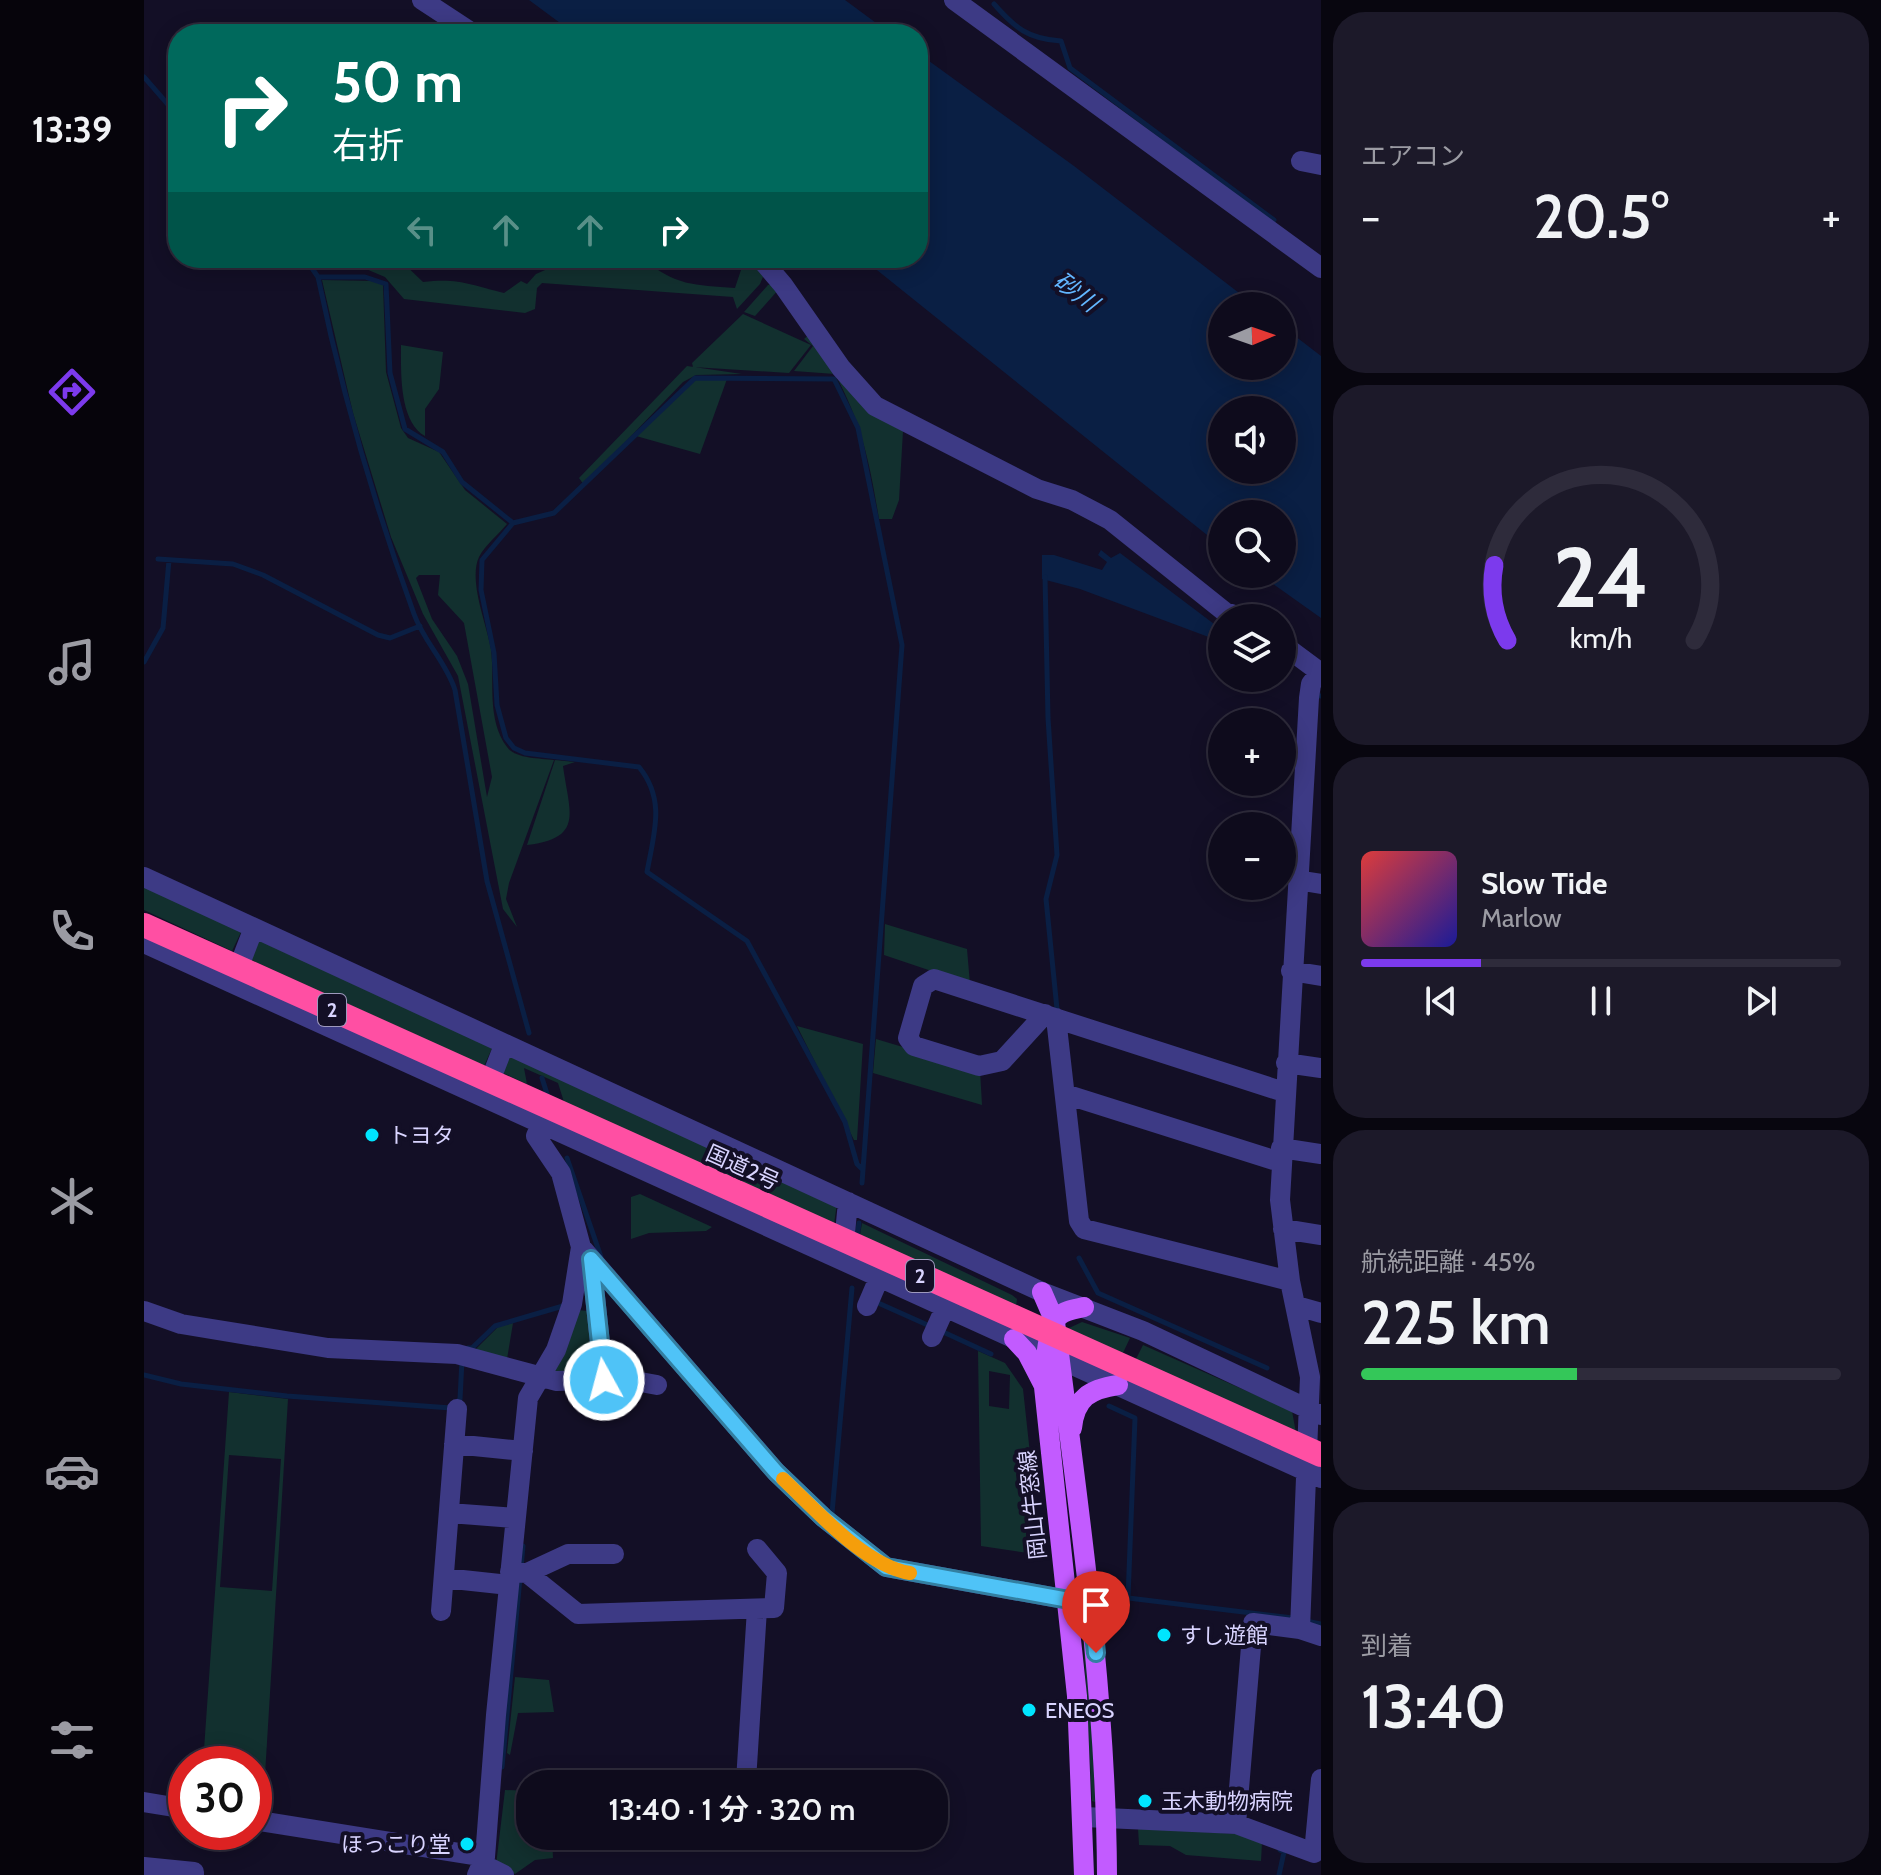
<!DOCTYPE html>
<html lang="ja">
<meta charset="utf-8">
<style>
:root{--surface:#0e0b1c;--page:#1c1929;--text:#f1f3f6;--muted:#9b9ba3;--line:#2e2b3b;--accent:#7c3aed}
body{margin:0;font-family:Cabin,"Noto Sans JP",sans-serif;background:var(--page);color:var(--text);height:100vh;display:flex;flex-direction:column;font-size:30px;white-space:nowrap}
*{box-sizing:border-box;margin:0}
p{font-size:26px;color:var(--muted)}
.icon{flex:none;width:44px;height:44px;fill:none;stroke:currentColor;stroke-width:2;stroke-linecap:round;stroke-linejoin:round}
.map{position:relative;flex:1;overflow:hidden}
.side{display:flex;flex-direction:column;gap:12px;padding:12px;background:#08060f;width:560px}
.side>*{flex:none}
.guide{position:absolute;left:24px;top:24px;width:760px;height:244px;border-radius:32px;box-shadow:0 4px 20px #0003,0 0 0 2px var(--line);background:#00695c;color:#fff;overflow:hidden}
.needle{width:52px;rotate:88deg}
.fabs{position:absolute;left:1064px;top:292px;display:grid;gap:16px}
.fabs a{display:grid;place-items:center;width:88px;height:88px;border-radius:50%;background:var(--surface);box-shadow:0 4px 20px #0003,0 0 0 2px var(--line);font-size:40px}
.speed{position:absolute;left:24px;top:1746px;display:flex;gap:16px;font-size:40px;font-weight:700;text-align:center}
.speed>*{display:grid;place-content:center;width:104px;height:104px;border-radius:50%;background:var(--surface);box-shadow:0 4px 20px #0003,0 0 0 2px var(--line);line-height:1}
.speed .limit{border:12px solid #d22;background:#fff;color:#111}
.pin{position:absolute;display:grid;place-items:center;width:68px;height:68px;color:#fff;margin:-82px -34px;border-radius:50% 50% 50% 0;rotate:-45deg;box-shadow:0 0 8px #0007}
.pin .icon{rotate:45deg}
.me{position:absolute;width:88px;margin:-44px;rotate:353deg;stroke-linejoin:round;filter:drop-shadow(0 0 6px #0008)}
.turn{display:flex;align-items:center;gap:28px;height:168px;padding:0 32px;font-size:36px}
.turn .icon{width:104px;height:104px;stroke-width:2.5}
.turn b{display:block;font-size:56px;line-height:68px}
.lanes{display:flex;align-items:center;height:76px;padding:0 32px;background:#0003;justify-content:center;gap:40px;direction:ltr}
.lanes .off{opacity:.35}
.big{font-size:60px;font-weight:600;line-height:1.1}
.side .tile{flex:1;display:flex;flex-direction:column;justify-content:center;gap:12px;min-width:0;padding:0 28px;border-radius:32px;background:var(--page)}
.side .dial{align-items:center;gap:0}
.dial svg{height:208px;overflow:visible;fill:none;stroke:var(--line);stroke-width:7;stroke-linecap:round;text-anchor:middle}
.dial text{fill:var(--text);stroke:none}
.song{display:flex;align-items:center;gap:24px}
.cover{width:96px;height:96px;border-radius:12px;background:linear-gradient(135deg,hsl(0 70% 55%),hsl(240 70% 35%))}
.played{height:8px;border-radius:4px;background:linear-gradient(90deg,var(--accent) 25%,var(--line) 25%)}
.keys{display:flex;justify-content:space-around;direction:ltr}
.heat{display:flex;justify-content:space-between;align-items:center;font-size:44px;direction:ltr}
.charge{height:12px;border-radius:6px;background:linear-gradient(90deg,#34c759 45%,var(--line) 0)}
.trip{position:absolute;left:372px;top:1770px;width:432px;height:80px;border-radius:32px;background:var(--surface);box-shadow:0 4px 20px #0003,0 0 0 2px var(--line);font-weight:600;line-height:80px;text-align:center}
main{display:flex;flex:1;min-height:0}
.menu{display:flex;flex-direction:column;width:144px;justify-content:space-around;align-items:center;background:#06040b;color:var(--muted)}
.menu .icon{width:56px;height:56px}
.menu .current{color:var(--accent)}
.menu b{font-size:36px;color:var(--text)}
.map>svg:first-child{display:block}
</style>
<main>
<nav class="menu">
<b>13:39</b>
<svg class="icon current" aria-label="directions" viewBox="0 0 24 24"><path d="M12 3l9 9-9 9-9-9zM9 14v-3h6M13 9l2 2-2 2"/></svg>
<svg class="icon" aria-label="music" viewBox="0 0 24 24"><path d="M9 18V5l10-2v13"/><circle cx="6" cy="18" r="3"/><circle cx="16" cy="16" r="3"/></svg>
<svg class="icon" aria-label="phone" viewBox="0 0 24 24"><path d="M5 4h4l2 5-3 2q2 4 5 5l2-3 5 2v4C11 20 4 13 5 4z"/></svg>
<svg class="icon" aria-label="climate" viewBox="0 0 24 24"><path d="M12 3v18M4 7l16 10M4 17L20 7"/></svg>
<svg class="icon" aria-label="car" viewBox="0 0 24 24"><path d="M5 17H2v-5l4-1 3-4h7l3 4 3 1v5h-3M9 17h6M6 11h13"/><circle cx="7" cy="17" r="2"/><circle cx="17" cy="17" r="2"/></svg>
<svg class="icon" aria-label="filters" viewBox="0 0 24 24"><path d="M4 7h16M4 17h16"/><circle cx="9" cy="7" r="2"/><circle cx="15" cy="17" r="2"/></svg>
</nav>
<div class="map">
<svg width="1177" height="1875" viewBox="0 0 1177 1875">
<rect width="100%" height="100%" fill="#130f26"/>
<!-- green -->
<path fill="#12302f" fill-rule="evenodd" d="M230,258H254L279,282C316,278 326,285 360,293L377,281L383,284L392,274L408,267L409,258H499C530,286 551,285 591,288L597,270L590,258H609L621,272L616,284L593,309L589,297L398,283L393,288L391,309L381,313L260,299L241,277L222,269Z
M178,280L230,281L239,285L242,372L257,428L264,438L295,452L321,490L363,524C355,534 341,545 335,557C324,581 343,625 347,649C351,680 342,719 363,747C372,759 395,758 410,760L365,883L362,899L373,927L359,909L314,676L279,614L247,537L209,413ZM275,575H296L294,595L320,623L348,777L343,797L324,684L313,656L288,619L272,578Z
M631,284L635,289L611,316L600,312L624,285Z
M599,314L667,345L645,373L549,367L548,363Z
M667,333L759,431L755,500L748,519H735C726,464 718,424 691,374L650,371L669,346L660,339Z
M257,345L299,352L295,389L281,409V436C255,421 257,373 257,345Z
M543,366L598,374L552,375L539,382L440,485L435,478Z
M552,379H583L556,454L492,436Z
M411,760L431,762L419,766C425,812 441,838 383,845Z
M0,885L97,932L88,951L0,910Z
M741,924L823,949L826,984L740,955Z
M114,940L349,1046L340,1066L103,958Z
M653,1026L719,1044L713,1140H710Z
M732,1039L836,1070L838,1105L729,1073Z
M366,1054L693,1203L690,1224L420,1102L414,1083L380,1068L383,1084L357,1072Z
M496,1194L568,1227L562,1231L505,1233L487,1239V1197Z
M718,1223L868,1295L873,1299L872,1307L716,1235Z
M432,1310L445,1311L452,1367L444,1372L409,1374Z
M938,1322L986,1338L978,1355L923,1329Z
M369,1323L363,1359L329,1352L354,1327Z
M999,1345L1148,1411L1152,1433L991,1361Z
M834,1351L861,1363L879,1389L897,1555L837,1546ZM845,1371L866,1375L865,1409L845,1406Z
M85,1392L144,1399L118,1824L110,1822V1764H59ZM85,1455L137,1459L128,1591L76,1587Z
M938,1614L947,1696L951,1802L948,1801Z
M371,1677L405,1680L410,1712L374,1713L366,1755L363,1753Z
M361,1790L386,1791V1836H408L409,1858L391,1860L371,1874L352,1865Z
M994,1828L1094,1834L1118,1842L1117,1861L1042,1855L1026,1846L995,1845Z"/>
<!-- water -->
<path fill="#0a1f44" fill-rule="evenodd" d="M385,0H701L747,34H431Z
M774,53L930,166L1112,306H1078V366H1138V326L1177,356V618L1115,574H1138V514H1078V547L718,258H774ZM1078,410H1138V470H1078Z
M957,550L967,558L976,553L1078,630V642L936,589L898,579V555H910L958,570L963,562L954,555Z"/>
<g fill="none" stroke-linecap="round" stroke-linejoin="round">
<!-- stream -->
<path stroke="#0a1f44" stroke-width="5" d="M850,4C871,28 884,39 917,41L926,68L1130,220
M0,77L34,116
M161,258L174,277C198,393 230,504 270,614C280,642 302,662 311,690L343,881L385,1033
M174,277H221L242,284L246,373L261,429L299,452L318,482L369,523L410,513L551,378L690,379L714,428L758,645L718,1183
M369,523L338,560L337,590L350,653L353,705L362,738L370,748L381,753L495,767C522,800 510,833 503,872L603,941L701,1122L713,1164L718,1169
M14,559L89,564L119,575L234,635L246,638L276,626
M901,577L904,718L913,855L902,899L913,1009
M0,662L19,628L25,560
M1176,696H1177
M398,1078L405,1100
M423,1158L457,1257
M713,1237L715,1223
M935,1258L954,1293L1123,1368
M732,1302L788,1327
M797,1331L847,1354
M324,1348H328L351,1326L419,1306
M0,1375L37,1384L143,1396L307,1408L316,1399L318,1360
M965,1406L991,1418L984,1598
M688,1513L708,1288
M377,1568L379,1546
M968,1596L1149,1618
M1162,1621L1177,1624
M358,1767L376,1578
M1135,1875L1140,1852L1136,1850"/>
<!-- minor -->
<path stroke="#3d3a85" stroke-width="20" d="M278,0L330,34
M810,0L1177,268
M1157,161L1177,165
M616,258L639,285L697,368L731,406L893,489L928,500L966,520L1081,612L1100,618
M1138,644L1177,673
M1176,672L1167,684L1165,698L1136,1200L1146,1281L1166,1377L1156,1629L1177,1636
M0,877L898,1292L999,1331L1177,1415
M1153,880L1177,884
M0,943L1177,1478
M1147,971L1177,976
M89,982L109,930
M901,1014L858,1061L835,1066L770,1046L764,1038L779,986L790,979L1140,1092
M912,1018L935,1221L940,1229L1146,1281
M1142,1063L1177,1068
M341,1094L360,1045
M921,1094L1136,1162
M1137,1148L1177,1154
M1139,1229L1177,1235
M437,1247L632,1472L680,1518L742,1567L947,1604
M699,1254L704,1202
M447,1259L460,1380
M723,1306L735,1278
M1153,1306L1177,1313
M0,1311L37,1324L184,1348L313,1354L413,1381L480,1379L513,1385
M788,1337L801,1308
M310,1444L379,1451
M305,1513L371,1518
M366,1572L383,1573L434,1614L630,1608L633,1573L613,1549
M383,1573L424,1554H470
M300,1578L365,1585
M297,1611L313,1409
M602,1781L613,1609
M0,1802L42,1809
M940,1817L1092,1824L1170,1853L1177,1779
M110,1820L341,1857
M1092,1824L1109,1623L1156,1629
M338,1864L360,1875
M0,1867L50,1872V1875
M333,1875L341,1857L352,1715L384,1398L412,1350L428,1304L437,1247L417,1173L392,1136L398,1122"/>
<!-- major -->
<path stroke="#c25bff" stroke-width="20" d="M898,1292L911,1322C934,1506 962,1689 963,1875
M940,1307C932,1309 921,1310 915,1316C902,1328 901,1370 900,1387L933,1696L940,1875
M870,1339L883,1353L899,1384
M928,1428C931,1398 946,1389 974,1385"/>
<!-- highway-bridge -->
<path stroke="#ff4fa3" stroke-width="24" d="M0,925L1177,1455"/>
</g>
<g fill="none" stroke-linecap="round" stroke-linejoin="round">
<defs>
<path id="route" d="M460,1380L447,1259L632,1472L680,1518L742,1567L947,1604L952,1653"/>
</defs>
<!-- route casing -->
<use href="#route" stroke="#337fa1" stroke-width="20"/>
<!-- route -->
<use href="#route" stroke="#4fc3f7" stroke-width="14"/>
<!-- slow -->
<path stroke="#f59e0b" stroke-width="14" d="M639,1479C672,1510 721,1566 766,1573"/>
</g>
<!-- markers -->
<g fill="#00e5ff" stroke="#130f26" stroke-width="3">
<circle cx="228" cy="1135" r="8"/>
<circle cx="1020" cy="1635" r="8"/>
<circle cx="885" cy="1710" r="8"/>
<circle cx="1001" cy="1801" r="8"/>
<circle cx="323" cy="1844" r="8"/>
</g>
<g text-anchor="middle" stroke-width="8" stroke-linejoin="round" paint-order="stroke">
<!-- shield labels -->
<g fill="#130f26" stroke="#9e99be" stroke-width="2">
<rect x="174" y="994" width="28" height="32" rx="6"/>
<rect x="762" y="1260" width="28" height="32" rx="6"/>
</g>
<g font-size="20" font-weight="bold" fill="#d9d4ff">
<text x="188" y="1017">2</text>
<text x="776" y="1283">2</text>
</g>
<!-- poi labels -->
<g font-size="22" fill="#d9d4ff" stroke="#130f26" text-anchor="start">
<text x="244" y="1143">トヨタ</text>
<text x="1036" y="1643">すし遊館</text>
<text x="901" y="1718">ENEOS</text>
<text x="1017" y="1809">玉木動物病院</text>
<text x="307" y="1852" text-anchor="end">ほっこり堂</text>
</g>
<!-- street labels -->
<g font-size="22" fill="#d9d4ff" stroke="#130f26">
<text transform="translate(599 1167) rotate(24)" y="8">国道2号</text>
<text transform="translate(888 1505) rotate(-96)" y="8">岡山牛窓線</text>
</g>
<!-- water labels -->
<g font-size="24" font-style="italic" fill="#62b6ff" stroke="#130f26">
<text transform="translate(932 292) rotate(37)" y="8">砂川</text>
</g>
</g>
</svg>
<div class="fabs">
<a><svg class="needle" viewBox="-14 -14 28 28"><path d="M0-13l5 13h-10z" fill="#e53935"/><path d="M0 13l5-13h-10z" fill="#9b9ba3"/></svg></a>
<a><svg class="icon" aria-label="sound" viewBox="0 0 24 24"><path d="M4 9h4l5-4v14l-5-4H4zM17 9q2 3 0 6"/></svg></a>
<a><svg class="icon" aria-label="search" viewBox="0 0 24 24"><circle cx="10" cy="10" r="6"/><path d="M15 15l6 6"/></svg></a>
<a><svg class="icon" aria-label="layers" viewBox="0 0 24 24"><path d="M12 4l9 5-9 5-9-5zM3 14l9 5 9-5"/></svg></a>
<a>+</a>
<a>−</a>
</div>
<div class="speed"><div class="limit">30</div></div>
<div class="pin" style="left:952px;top:1653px;background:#d93025"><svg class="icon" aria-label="arrive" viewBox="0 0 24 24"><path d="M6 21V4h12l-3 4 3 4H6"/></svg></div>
<svg class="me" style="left:460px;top:1380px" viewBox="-20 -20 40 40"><circle r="17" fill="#4fc3f7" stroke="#fff" stroke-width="3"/><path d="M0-11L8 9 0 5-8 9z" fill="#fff"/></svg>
<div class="trip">13:40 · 1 分 · 320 m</div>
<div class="guide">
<div class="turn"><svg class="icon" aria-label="right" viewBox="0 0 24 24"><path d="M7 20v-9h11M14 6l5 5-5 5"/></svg><div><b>50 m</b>右折</div></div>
<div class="lanes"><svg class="icon off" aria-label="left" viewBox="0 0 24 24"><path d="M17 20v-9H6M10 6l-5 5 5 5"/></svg><svg class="icon off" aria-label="ahead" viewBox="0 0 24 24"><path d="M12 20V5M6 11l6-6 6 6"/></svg><svg class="icon off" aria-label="ahead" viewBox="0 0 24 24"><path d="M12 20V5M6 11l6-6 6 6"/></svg><svg class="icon" aria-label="right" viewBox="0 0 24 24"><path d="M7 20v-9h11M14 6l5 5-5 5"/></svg></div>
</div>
</div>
<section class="side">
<div class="tile"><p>エアコン</p>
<div class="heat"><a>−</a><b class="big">20.5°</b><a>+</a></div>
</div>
<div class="tile dial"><svg viewBox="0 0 100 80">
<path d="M14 69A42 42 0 1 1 86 69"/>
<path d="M14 69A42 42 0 0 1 9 40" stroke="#7c3aed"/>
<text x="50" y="56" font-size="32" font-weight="700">24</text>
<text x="50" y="72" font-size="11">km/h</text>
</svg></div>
<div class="tile">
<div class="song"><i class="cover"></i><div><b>Slow Tide</b><p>Marlow</p></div></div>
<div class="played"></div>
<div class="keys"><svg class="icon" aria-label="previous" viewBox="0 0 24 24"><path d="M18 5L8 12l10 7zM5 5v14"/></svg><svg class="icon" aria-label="pause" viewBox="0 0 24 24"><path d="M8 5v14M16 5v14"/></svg><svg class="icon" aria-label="next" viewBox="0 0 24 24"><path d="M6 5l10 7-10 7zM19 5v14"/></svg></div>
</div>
<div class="tile"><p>航続距離 · 45%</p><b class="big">225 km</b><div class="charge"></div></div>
<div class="tile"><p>到着</p><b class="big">13:40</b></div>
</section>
</main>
